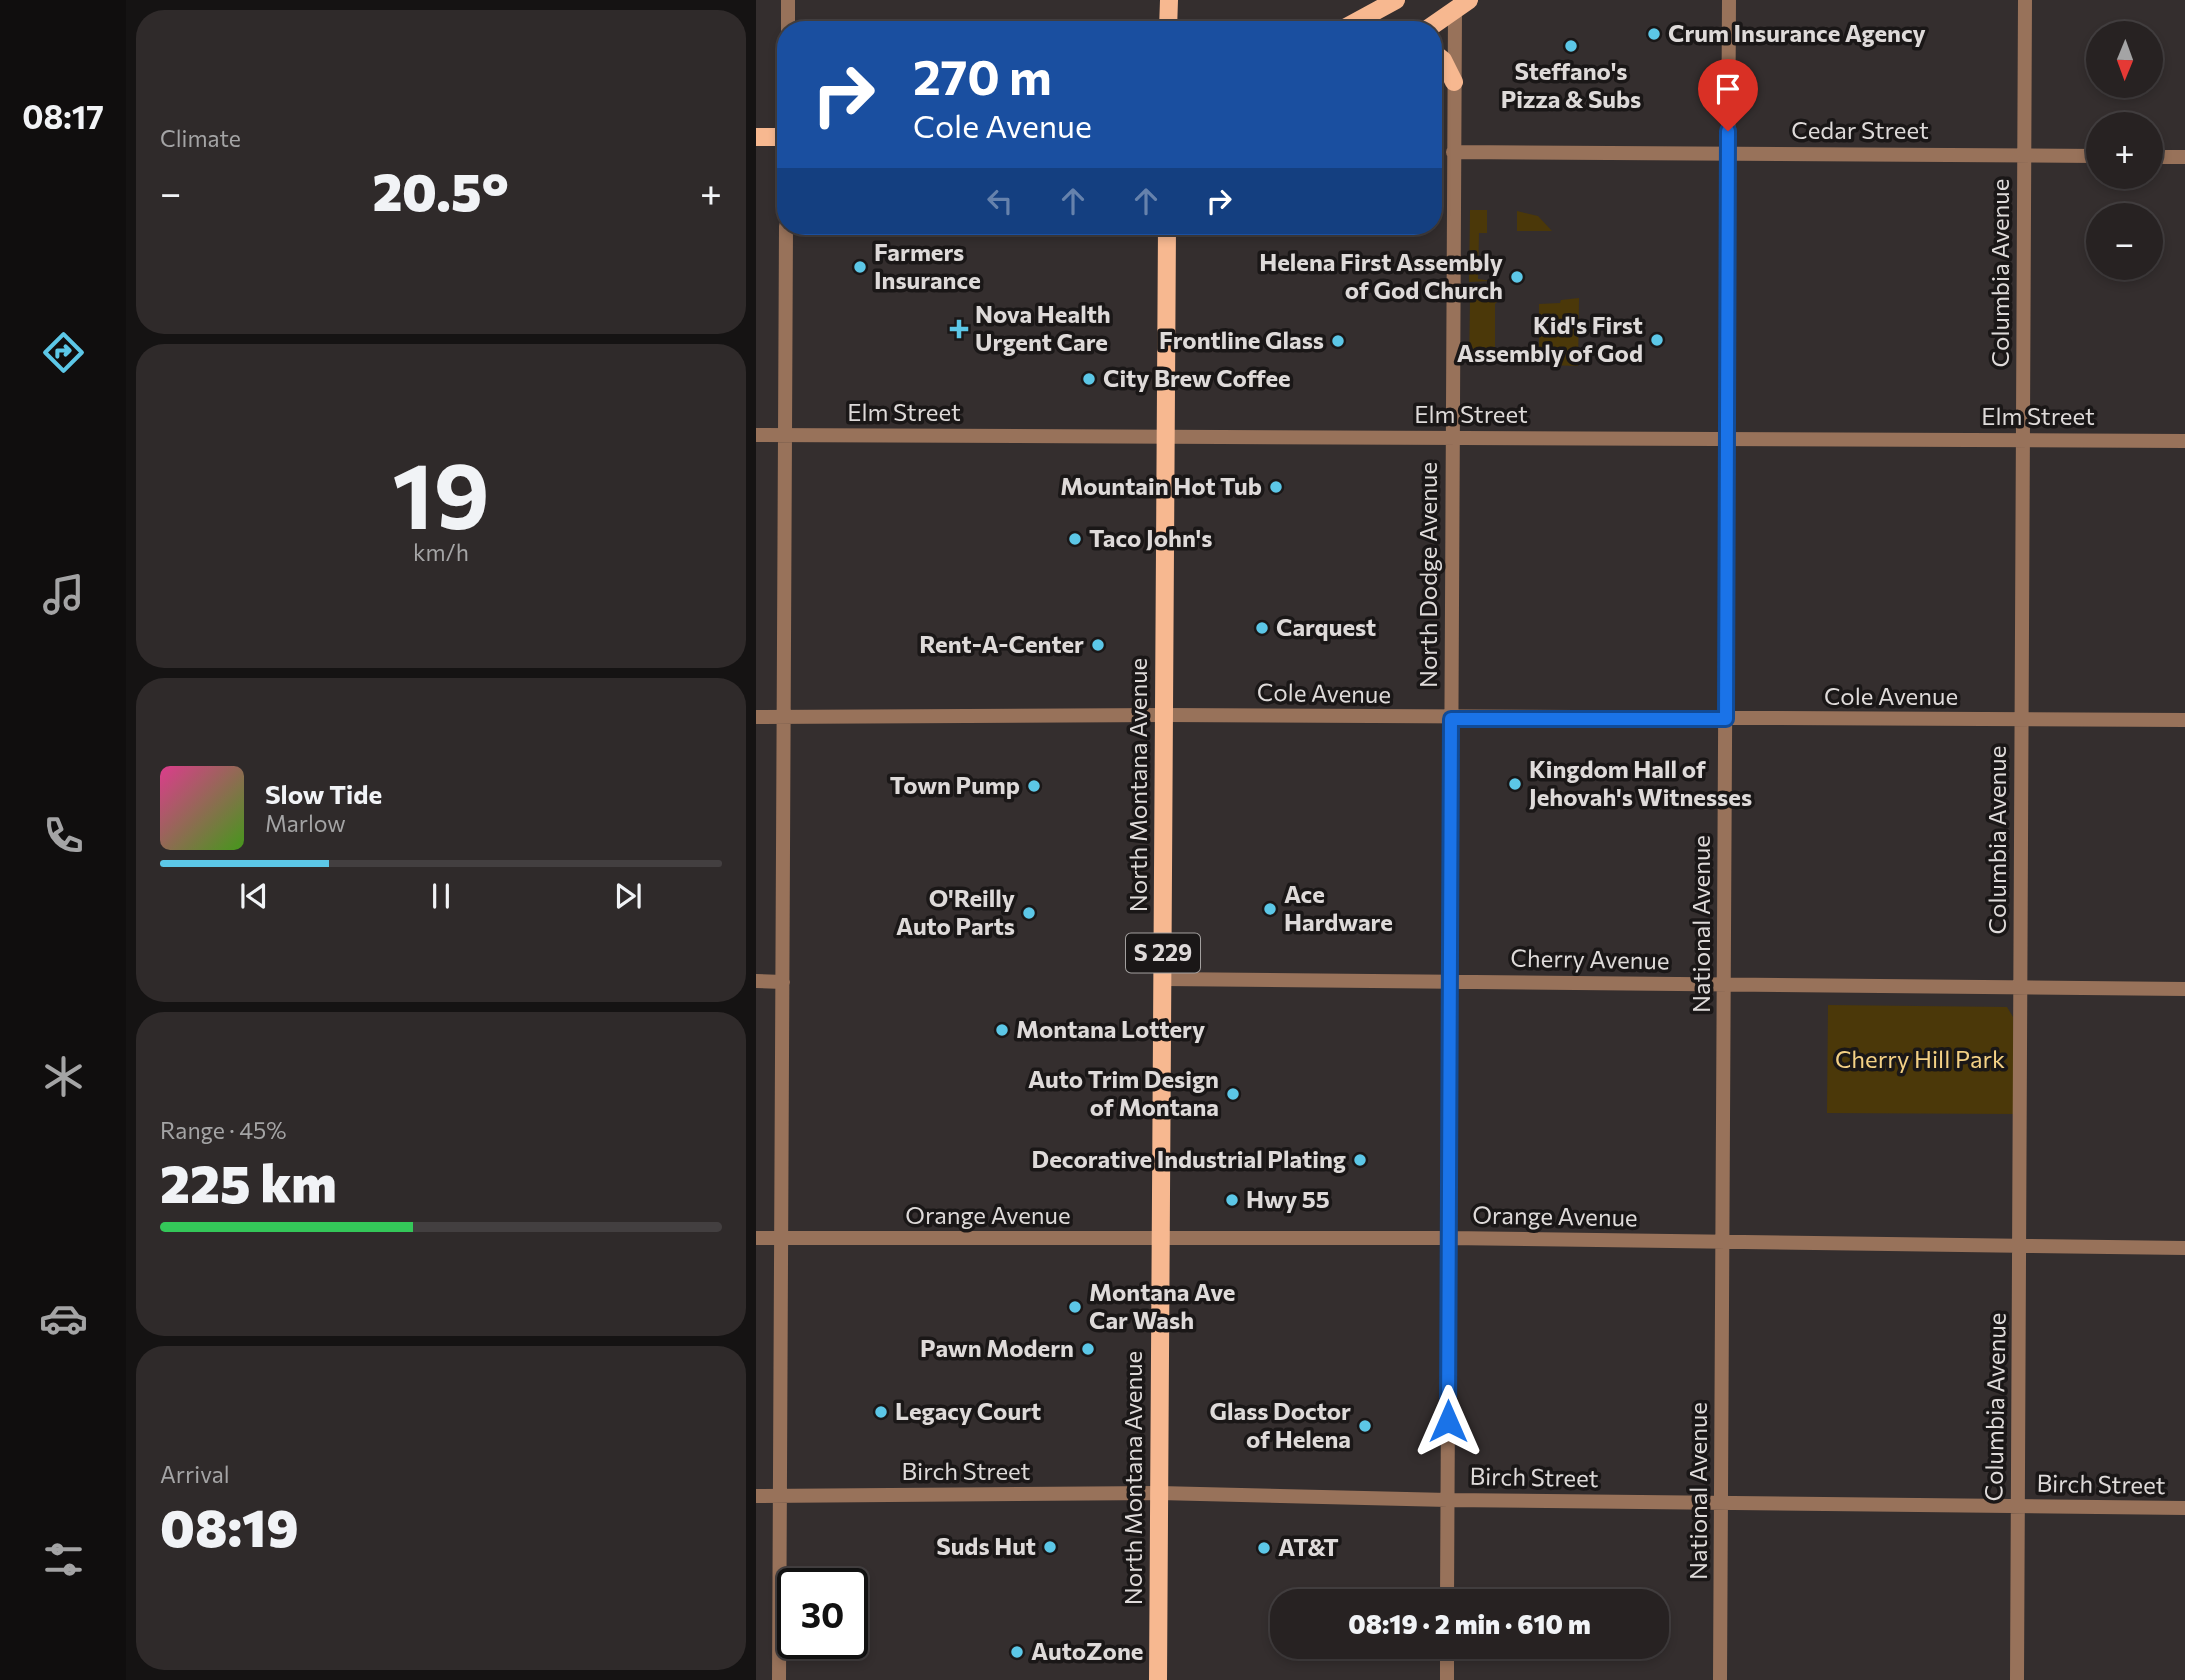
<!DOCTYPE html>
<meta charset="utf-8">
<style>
:root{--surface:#272222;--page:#2f2a2a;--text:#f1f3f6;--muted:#a4a4a5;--line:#433f40;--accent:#5cc7e7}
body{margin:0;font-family:Commissioner,sans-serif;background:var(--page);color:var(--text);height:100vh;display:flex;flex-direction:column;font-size:26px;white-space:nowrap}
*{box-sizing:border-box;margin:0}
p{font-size:23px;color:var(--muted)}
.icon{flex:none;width:38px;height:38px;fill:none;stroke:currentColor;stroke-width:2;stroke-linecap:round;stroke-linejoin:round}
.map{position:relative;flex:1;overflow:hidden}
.sheet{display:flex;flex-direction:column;gap:10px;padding:10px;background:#151313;width:630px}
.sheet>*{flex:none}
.banner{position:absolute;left:21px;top:21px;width:665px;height:214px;border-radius:28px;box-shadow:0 4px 10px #0003,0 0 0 2px var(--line);background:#1a4fa0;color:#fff;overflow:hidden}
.needle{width:46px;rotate:181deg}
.controls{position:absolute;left:1330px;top:21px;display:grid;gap:14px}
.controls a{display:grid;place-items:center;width:77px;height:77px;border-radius:50%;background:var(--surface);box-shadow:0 4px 10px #0003,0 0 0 2px var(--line);font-size:35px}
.speed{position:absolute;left:21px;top:1568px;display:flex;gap:14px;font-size:35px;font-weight:700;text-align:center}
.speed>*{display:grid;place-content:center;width:91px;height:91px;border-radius:50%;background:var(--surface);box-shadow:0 4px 10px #0003,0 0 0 2px var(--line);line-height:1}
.speed .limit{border:4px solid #111;border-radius:10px;background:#fff;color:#111}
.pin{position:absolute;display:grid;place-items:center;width:60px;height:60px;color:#fff;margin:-72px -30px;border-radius:50% 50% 50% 0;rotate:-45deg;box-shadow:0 0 7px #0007}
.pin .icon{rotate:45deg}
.me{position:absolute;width:77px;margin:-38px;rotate:0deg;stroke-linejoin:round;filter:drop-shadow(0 0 5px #0008)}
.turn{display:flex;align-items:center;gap:24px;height:147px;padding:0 21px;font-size:32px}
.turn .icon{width:91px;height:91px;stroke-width:2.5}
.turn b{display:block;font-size:49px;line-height:60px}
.lanes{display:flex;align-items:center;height:66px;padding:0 21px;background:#0003;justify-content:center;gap:35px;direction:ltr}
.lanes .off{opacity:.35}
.big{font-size:52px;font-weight:800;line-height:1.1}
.sheet .card{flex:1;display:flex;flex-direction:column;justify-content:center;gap:10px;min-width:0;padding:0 24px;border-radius:28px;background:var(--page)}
.sheet .dial{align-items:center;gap:0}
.dial b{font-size:91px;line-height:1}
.song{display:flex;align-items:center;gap:21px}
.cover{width:84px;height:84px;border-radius:10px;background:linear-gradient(135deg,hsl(330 70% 55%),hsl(100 70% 35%))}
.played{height:7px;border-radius:4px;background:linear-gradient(90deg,var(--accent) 30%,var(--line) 30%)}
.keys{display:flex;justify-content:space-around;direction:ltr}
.heat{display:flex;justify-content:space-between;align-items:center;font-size:38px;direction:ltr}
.charge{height:10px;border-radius:5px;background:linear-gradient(90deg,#34c759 45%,var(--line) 0)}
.trip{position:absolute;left:514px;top:1589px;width:399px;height:70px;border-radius:28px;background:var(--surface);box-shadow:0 4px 10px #0003,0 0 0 2px var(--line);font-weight:800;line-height:70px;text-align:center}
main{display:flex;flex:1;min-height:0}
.menu{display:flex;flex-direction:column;width:126px;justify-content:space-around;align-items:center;background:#100e0e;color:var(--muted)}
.menu .icon{width:49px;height:49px}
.menu .active{color:var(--accent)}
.menu b{font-size:32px;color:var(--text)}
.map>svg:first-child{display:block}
</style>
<main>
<nav class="menu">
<b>08:17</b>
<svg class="icon active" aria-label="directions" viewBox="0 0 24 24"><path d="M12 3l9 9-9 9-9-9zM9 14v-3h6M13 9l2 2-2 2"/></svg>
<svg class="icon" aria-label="music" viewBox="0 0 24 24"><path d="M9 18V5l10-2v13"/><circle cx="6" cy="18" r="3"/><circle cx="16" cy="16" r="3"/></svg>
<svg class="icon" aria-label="phone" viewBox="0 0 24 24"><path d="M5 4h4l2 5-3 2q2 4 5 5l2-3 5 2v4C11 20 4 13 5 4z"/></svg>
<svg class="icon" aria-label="climate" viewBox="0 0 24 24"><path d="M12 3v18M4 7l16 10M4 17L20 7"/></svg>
<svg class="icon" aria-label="car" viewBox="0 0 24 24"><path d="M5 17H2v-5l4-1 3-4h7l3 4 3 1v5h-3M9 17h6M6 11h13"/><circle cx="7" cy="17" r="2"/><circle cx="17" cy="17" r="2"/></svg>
<svg class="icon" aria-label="filters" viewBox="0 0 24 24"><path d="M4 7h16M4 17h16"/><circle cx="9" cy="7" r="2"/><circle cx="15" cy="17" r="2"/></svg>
</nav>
<section class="sheet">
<div class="card"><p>Climate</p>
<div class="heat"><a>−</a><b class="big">20.5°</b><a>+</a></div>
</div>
<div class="card dial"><b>19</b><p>km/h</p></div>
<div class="card">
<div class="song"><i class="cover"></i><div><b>Slow Tide</b><p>Marlow</p></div></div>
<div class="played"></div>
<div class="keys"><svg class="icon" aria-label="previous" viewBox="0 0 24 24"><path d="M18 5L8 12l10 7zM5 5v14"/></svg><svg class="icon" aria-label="pause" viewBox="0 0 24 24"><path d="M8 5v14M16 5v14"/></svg><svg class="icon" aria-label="next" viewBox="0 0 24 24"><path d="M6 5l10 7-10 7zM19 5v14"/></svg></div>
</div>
<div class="card"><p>Range · 45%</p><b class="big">225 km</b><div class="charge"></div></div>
<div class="card"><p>Arrival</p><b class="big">08:19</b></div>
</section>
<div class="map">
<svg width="1429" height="1680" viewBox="0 0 1429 1680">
<rect width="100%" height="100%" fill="#342e2e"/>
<!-- green -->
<path fill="#4b3809" d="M714,210H731V233H723L722,279L736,281L713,282Z
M761,211L782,216L796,231H761Z
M823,298L822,366L790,365V349H783V304L804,303L805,300Z
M714,299L743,300L739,304V364H713Z
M1072,1005L1251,1007L1257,1017V1114L1071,1113Z"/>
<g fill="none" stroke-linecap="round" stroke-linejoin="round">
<!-- minor -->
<path stroke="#98725a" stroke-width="14" d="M32,30V0
M697,152L1342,156
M1395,157H1429
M0,435L1429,441
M0,717L409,715L1429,720
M407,979L1429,989
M0,981L27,982
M0,1238H693L1429,1248
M0,1496L403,1493L692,1500L1429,1508
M691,1601L699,10
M23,1680L30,226
M691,1680V1647
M964,1680L973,0
M1261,1680L1269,0"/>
<!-- primary -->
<path stroke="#f7b890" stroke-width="18" d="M412,30L413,0
M585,30L640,0
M670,30L713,0
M677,52L687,60L698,82
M0,137H30
M402,1680L411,226"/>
</g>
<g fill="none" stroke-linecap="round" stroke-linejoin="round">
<defs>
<path id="route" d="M692,1421L695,719H970L972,131"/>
</defs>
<!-- route casing -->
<use href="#route" stroke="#114b97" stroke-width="18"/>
<!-- route -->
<use href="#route" stroke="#1a73e8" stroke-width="12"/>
</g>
<!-- markers -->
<g fill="#5cc7e7" stroke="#1a1717" stroke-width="2.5">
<circle cx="898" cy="34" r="7"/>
<circle cx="815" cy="46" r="7"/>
<circle cx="104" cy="267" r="7"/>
<circle cx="761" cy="277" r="7"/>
<path d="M199.5 318.5h7v7h7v7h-7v7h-7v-7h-7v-7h7z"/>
<circle cx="901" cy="340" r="7"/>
<circle cx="582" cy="341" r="7"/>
<circle cx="333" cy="379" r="7"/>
<circle cx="520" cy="487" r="7"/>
<circle cx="319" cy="539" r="7"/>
<circle cx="506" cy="628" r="7"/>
<circle cx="342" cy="645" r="7"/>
<circle cx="759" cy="784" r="7"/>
<circle cx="278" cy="786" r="7"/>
<circle cx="514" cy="909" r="7"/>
<circle cx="273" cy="913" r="7"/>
<circle cx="246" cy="1030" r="7"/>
<circle cx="477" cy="1094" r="7"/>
<circle cx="604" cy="1160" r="7"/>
<circle cx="476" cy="1200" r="7"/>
<circle cx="319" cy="1307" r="7"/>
<circle cx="332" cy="1349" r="7"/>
<circle cx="125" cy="1412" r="7"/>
<circle cx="609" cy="1426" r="7"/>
<circle cx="294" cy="1547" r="7"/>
<circle cx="508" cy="1548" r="7"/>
<circle cx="261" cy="1652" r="7"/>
</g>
<g text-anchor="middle" stroke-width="7" stroke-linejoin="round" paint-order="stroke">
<!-- shield labels -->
<rect fill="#1a1717" stroke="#a3a09f" stroke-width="2" x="370" y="933.5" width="74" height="39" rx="5"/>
<g font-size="23" font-weight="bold" fill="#dedad9">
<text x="407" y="961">S 229</text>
</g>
<!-- poi labels -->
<g font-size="24" font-weight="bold" fill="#dedad9" stroke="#1a1717" text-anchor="start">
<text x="912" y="42">Crum Insurance Agency</text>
<text x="815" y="80" text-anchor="middle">Steffano's<tspan x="815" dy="28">Pizza &amp; Subs</tspan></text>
<text x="118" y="261">Farmers<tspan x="118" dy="28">Insurance</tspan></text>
<text x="747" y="271" text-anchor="end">Helena First Assembly<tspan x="747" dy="28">of God Church</tspan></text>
<text x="219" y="323">Nova Health<tspan x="219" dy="28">Urgent Care</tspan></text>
<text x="887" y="334" text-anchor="end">Kid's First<tspan x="887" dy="28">Assembly of God</tspan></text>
<text x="568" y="349" text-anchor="end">Frontline Glass</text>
<text x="347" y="387">City Brew Coffee</text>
<text x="506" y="495" text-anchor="end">Mountain Hot Tub</text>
<text x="333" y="547">Taco John's</text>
<text x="520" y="636">Carquest</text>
<text x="328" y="653" text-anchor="end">Rent-A-Center</text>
<text x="773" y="778">Kingdom Hall of<tspan x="773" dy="28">Jehovah's Witnesses</tspan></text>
<text x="264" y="794" text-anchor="end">Town Pump</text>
<text x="528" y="903">Ace<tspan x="528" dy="28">Hardware</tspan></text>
<text x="259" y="907" text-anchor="end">O'Reilly<tspan x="259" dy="28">Auto Parts</tspan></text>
<text x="260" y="1038">Montana Lottery</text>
<text x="463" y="1088" text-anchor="end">Auto Trim Design<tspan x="463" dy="28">of Montana</tspan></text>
<text x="590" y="1168" text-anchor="end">Decorative Industrial Plating</text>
<text x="490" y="1208">Hwy 55</text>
<text x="333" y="1301">Montana Ave<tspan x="333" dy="28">Car Wash</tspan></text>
<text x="318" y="1357" text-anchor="end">Pawn Modern</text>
<text x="139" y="1420">Legacy Court</text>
<text x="595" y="1420" text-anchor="end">Glass Doctor<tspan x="595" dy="28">of Helena</tspan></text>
<text x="280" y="1555" text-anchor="end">Suds Hut</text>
<text x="522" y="1556">AT&amp;T</text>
<text x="275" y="1660">AutoZone</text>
</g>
<!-- street labels -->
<g font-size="24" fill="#dedad9" stroke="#1a1717">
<text x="1104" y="139">Cedar Street</text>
<text transform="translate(1245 273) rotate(-90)" y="8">Columbia Avenue</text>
<text x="148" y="421">Elm Street</text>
<text x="715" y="423">Elm Street</text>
<text x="1282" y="425">Elm Street</text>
<text transform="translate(673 575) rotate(-90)" y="8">North Dodge Avenue</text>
<text transform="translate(568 694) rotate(1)" y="8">Cole Avenue</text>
<text x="1135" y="705">Cole Avenue</text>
<text transform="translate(383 785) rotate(-90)" y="8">North Montana Avenue</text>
<text transform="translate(1242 840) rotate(-90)" y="8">Columbia Avenue</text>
<text transform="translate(946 924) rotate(-90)" y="8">National Avenue</text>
<text transform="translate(834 960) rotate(1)" y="8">Cherry Avenue</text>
<text x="232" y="1224">Orange Avenue</text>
<text transform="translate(799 1217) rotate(1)" y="8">Orange Avenue</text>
<text transform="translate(1240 1407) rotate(-89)" y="8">Columbia Avenue</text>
<text x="210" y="1480">Birch Street</text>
<text transform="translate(378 1478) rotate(-90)" y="8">North Montana Avenue</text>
<text transform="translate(778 1478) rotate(1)" y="8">Birch Street</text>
<text transform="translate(1345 1485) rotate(1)" y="8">Birch Street</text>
<text transform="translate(943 1491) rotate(-90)" y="8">National Avenue</text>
</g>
<!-- park labels -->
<g font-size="24" fill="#f4d185" stroke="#1a1717">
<text x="1164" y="1068">Cherry Hill Park</text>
</g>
</g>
</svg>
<div class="controls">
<a><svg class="needle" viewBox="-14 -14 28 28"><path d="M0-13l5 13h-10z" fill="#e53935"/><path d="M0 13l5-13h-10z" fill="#a4a4a5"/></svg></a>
<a>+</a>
<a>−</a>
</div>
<div class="speed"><div class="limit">30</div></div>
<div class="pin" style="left:972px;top:131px;background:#d93025"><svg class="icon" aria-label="arrive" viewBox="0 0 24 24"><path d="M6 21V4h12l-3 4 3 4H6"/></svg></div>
<svg class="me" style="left:692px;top:1421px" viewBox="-20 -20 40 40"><path d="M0-17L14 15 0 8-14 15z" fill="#1a73e8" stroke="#fff" stroke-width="4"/></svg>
<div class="trip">08:19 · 2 min · 610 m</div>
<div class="banner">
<div class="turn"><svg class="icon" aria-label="right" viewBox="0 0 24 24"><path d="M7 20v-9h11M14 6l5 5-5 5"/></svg><div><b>270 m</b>Cole Avenue</div></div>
<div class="lanes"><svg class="icon off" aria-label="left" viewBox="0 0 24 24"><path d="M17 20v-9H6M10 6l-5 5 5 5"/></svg><svg class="icon off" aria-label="ahead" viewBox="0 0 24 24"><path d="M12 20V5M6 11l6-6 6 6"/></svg><svg class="icon off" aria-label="ahead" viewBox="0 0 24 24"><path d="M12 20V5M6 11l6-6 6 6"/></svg><svg class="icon" aria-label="right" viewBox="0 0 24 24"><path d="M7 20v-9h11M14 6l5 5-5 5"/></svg></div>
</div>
</div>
</main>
